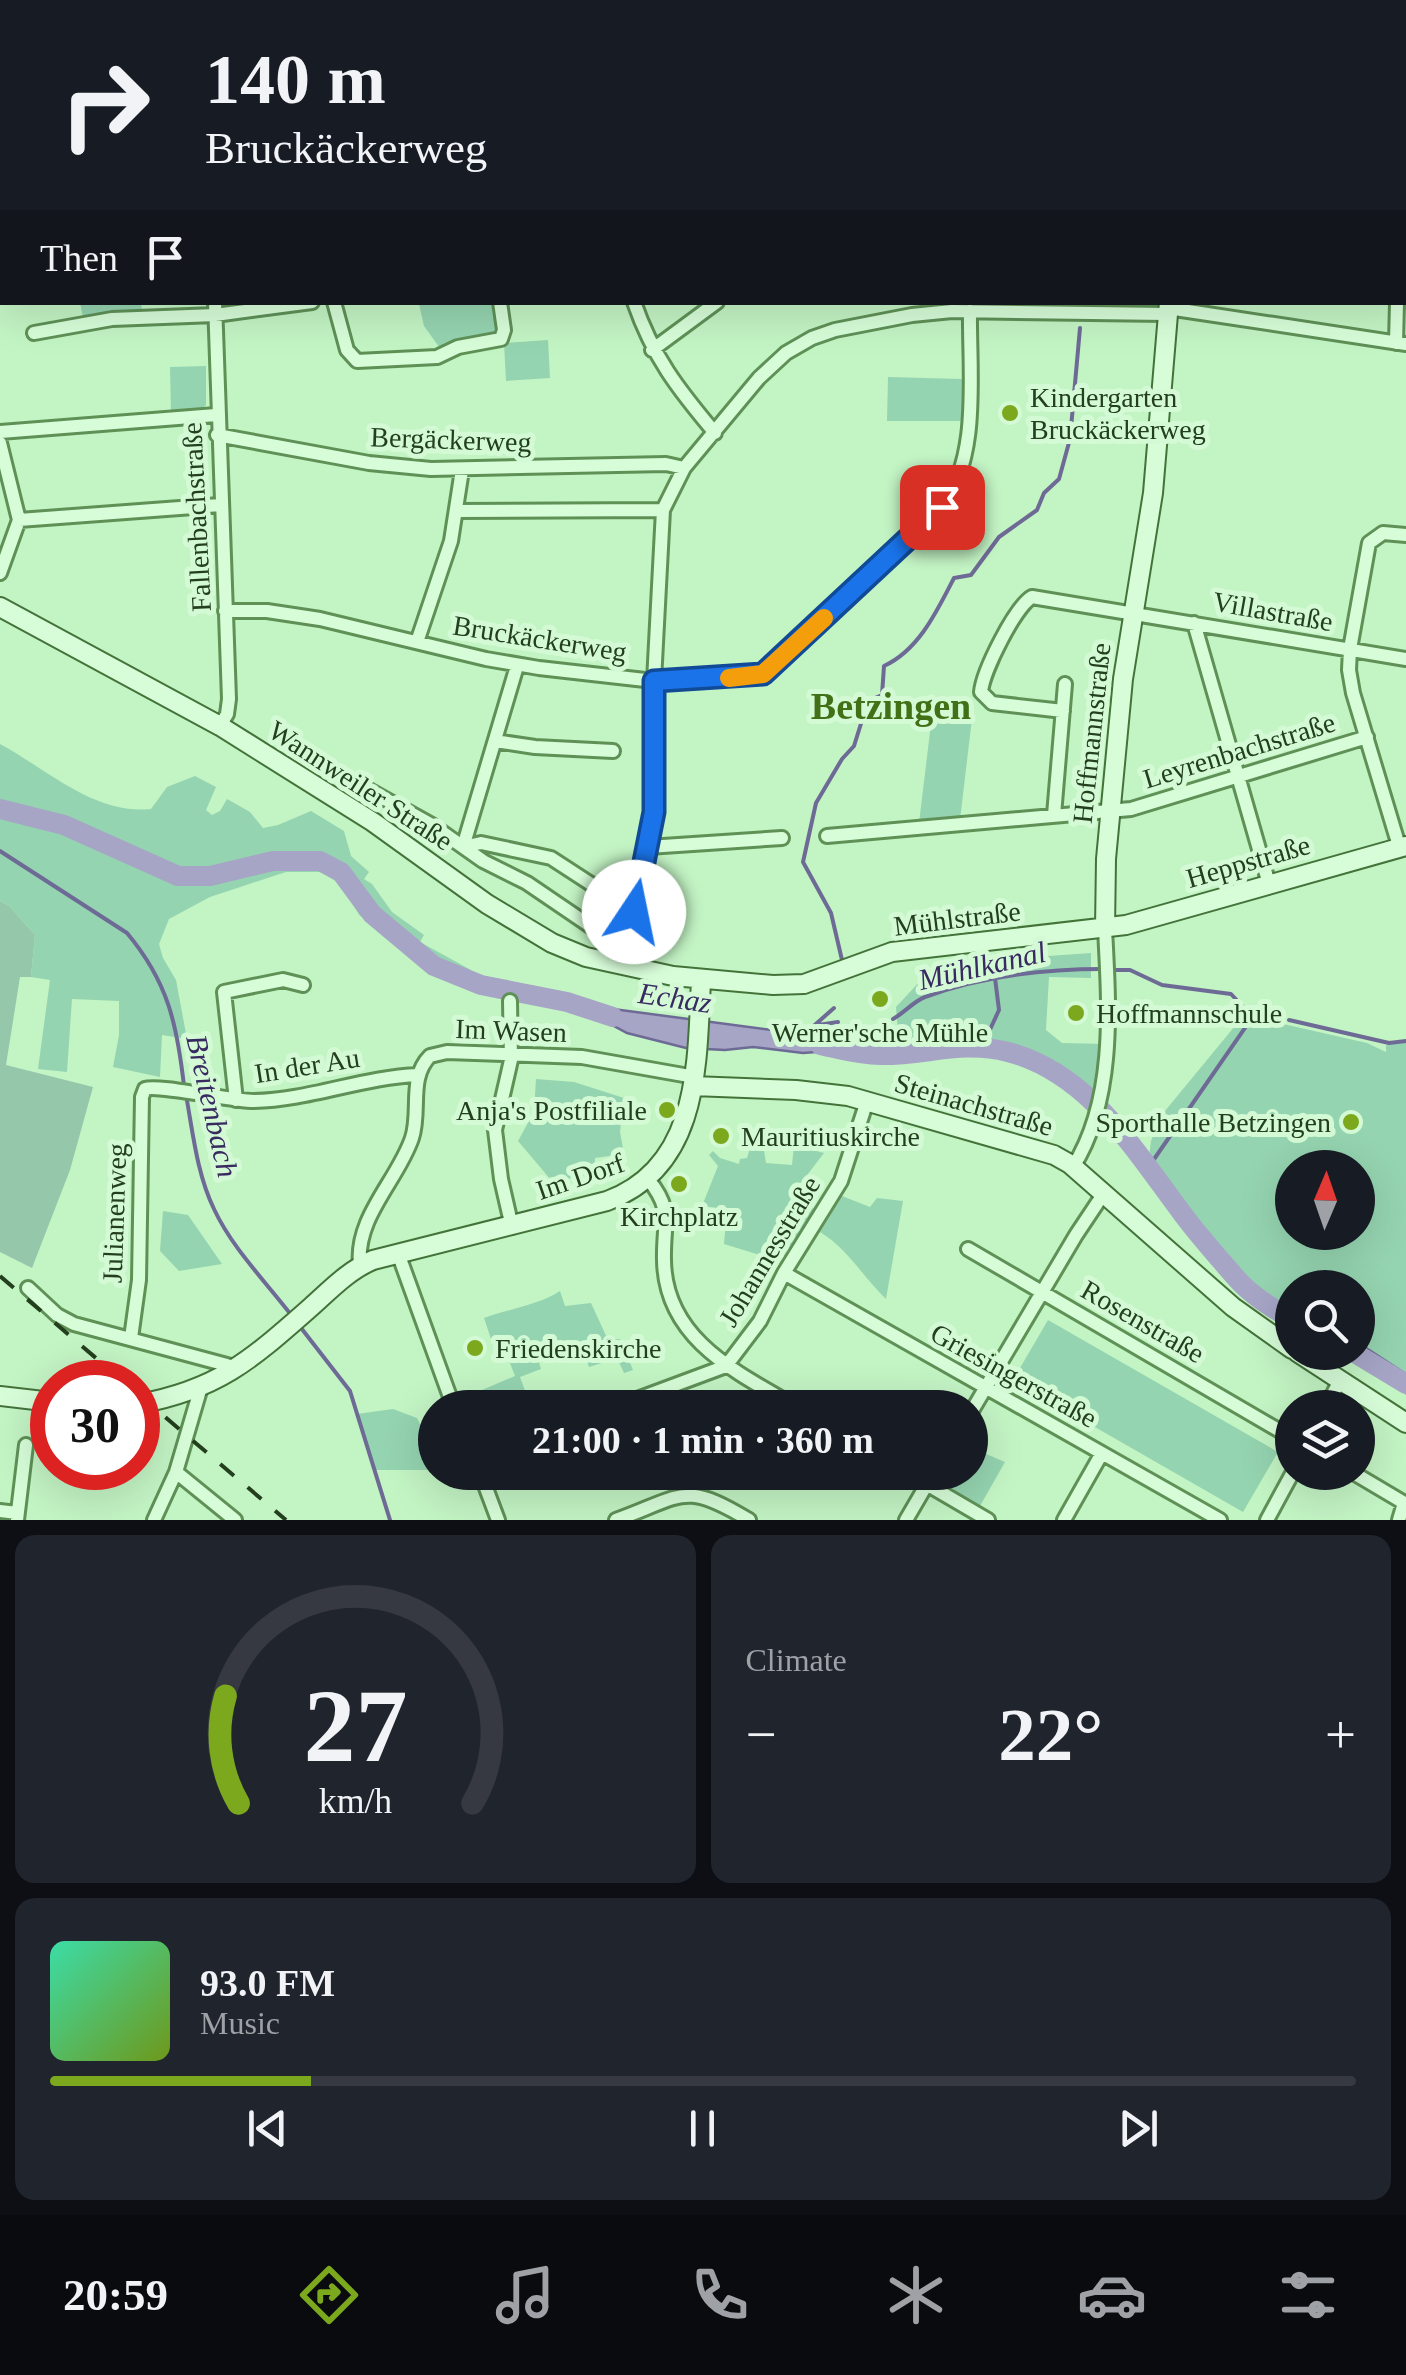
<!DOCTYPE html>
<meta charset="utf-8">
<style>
:root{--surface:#171b24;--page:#20242c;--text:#f1f3f6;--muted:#9ea1a6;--line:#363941;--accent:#7ca81e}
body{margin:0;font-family:"Times New Roman",serif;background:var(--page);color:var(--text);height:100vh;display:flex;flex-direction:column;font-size:38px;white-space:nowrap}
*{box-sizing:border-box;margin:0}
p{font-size:32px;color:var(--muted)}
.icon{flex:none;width:55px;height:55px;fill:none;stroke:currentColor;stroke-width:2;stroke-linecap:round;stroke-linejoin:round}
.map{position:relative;height:1520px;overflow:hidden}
.details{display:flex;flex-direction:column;gap:15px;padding:15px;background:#0d0f14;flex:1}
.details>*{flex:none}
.top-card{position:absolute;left:0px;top:0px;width:1408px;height:305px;box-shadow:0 10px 40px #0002;background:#171b24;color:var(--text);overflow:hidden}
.needle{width:65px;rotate:2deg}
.tools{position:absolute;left:1275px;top:1150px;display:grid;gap:20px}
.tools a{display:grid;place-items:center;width:100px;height:100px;border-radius:50%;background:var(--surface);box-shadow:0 10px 40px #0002;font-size:50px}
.speed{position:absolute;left:30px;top:1360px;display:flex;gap:20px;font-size:50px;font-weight:700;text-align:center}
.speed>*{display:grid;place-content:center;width:130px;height:130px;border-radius:50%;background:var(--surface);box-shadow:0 10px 40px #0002;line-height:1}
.speed .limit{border:15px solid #d22;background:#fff;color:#111}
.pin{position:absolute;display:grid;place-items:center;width:85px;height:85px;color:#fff;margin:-42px;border-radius:20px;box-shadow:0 5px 15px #0006}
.me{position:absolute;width:110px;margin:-55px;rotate:11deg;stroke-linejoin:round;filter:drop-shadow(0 0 8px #0008)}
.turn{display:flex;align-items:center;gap:35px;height:210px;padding:0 40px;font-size:45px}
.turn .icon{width:130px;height:130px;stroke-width:2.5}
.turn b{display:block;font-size:70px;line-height:85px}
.then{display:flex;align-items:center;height:95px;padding:0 40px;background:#0003;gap:20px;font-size:38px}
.big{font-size:75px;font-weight:700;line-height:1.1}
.details .card{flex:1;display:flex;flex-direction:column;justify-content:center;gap:15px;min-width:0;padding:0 35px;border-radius:20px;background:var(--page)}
.details .dial{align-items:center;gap:0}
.dial svg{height:260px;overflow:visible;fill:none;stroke:var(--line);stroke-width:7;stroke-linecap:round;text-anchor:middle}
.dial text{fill:var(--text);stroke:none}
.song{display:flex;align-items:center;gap:30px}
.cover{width:120px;height:120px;border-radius:15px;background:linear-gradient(135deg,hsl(160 70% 55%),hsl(80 70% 35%))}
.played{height:10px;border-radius:5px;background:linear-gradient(90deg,var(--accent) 20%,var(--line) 20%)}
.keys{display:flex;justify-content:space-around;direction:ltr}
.heat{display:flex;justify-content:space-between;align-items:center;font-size:55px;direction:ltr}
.details .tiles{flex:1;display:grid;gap:15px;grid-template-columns:1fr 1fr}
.card:last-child{grid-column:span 2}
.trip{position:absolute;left:418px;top:1390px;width:570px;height:100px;border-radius:50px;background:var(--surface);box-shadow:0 10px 40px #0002;font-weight:700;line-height:100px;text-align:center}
.tab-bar{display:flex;height:160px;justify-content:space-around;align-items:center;background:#090b0e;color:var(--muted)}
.tab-bar .icon{width:70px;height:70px}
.tab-bar .selected{color:var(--accent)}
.tab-bar b{font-size:45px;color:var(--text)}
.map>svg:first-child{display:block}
</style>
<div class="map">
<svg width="1406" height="1520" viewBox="0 0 1406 1520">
<rect width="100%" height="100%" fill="#c3f4c4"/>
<!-- farmland -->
<path fill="#afeab8" d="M79,0H776L760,2Z"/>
<!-- green -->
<path fill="#95d4b0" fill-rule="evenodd" d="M0,0H77L2,2L0,263Z
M434,302L496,303L500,333L442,351L424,326L419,304Z
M80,303H141L142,310L83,317Z
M548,340L550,378L506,381L504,343Z
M206,366V405L200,410L171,414L170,367Z
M888,377L962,379V421H887Z
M934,699L968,703L973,710L960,820L919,823Z
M0,744C47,769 94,815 151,809L167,787L195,776L216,787L206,810L212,815L220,811L227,799L250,812L263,828L278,825L311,811L344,831L351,856L369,872L364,879L372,884L392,912L424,935L420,942L471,970L469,979L440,966L393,928L360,916L339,883L320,872H286L210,897L169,919L159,944L163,958L176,980L187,1039L162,1035L160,1077L113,1067L119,1035V1001L72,999L67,1072L38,1069L50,980L31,977L35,935L9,906L0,901Z
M1091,953V978L1049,977L1046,1030L1062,1043L1107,1044L1097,1104C1056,1073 1009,1041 955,1046C917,1049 884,1058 846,1050L852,1039L898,1032L896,1007L936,964Z
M1244,1015L1367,1043L1386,1052V1045L1406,1042V1387L1387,1371L1357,1353L1358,1288H1292V1318L1259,1298L1239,1278L1181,1210L1149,1157L1151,1141L1160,1117ZM1292,1168H1358V1232H1292Z
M536,1079L574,1082L624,1098L620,1132L624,1154L595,1158L594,1176L551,1180L518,1141L534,1112Z
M753,1138H762L766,1163L792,1165L794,1145L824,1153L801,1183L815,1212L779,1261L724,1244L727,1209L702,1206L718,1166L709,1155L713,1151L720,1158L739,1164L740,1159L747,1158Z
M842,1196L870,1207L877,1198L903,1201L886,1299C863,1277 847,1248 820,1232Z
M163,1211L188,1215L222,1264L179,1271L160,1251Z
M560,1291L565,1306L591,1303L608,1340L620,1339L633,1370L624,1373L617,1358L589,1367L586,1359L569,1363L562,1347L537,1356L541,1369L520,1377L531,1407H488L482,1390L515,1376L503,1345L494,1348L484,1318C509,1309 538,1305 560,1291Z
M1048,1320L1278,1452L1243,1512L1013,1380Z
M393,1409L417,1418L423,1430L435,1427V1470H375L357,1414Z
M970,1447L1005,1462L980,1506L940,1482L945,1473L970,1472Z"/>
<!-- cemetery -->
<path fill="#95c8ab" d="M0,901L9,906L35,935L31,977H20L6,1065L93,1087L70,1170L32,1268L0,1252Z"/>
<!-- water -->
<path fill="#a6a5c6" stroke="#6e6a96" stroke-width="2.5" d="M598,1007L779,1031L843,1050L803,1053L753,1047L725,1050L686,1048L627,1033L590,1013Z
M1363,1346L1406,1374V1393L1390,1378L1355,1357Z"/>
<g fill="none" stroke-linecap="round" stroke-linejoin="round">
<!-- stream -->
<path stroke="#6e6a96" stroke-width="4" d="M0,851L127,933C168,982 177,1024 184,1086
M842,960L831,913L803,862L816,803L842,759L854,746L868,701L882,695L884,666C919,650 937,611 954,578L971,575L999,537L1037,510L1044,493L1059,479L1070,439L1080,328
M1112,970H1130L1162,985L1231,994L1246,1010L1256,1012L1150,1165
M893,1019C904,1013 914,1001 925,997C982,976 1043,969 1103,969
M1289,1020L1389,1043L1406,1041
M818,1025L838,1022
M800,1038L834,1008
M982,1047L999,1010L995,978
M186,1095C193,1133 197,1174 214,1209C232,1248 266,1282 292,1316
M298,1324L350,1391L390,1520"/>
<!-- river -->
<path stroke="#a6a5c6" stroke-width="20" d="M0,809L64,825L178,876H210L273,861H320L341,872L372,914L434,966L481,985L567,1002L613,1017
M820,1045C839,1049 859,1055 880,1055C925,1056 961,1040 1008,1052C1088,1073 1133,1148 1179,1209C1196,1233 1218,1257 1237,1279C1253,1297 1273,1308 1292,1320
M1353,1352L1406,1384"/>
<defs>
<path id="street" d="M925,0V2
M1093,0L1094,2
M879,2L897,0
M1303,2L1307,0
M1405,81H1406
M0,263L2,262
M215,302L229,699L227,714L220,726
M334,302L347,350L357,361L437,357L458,347L501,339L504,330L500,302
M634,302C653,357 678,389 715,433
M1168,308L1406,344
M34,333L112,319L215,315L312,302
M1396,343L1397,302
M652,350L717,302
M0,432L216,415
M217,435L369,463L431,469L666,464L684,468
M0,443L19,520L0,573
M457,511L663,510
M19,520L220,505
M225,611H267L320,619L486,659L539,668L654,681L749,677L763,674L778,661L941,507C981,459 969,371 970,311
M1194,623L1269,884
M417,642L451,541L462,470
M1063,711L992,703L981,692C983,671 1015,607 1032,597L1406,659
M495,741L535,747L613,751
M362,786L432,825L483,861L527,883L602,934L629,944
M1054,815L1065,684
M827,836L1131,809L1367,737
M1399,846L1353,693L1349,670L1350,649L1369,543L1383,533L1406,535
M463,847L517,666
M463,847L481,843L551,858L634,912
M648,847L782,838
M625,966L653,812L654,681L663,510L684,468L759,378L786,353L812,338L835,330L912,315L952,311L1167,314
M510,1001L511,1060L495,1130L501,1179L512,1227
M236,1100L224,992L283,980L303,985
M1073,1167C1116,1099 1109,1006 1105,929
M648,1179C674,1211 663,1222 664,1260C665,1340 738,1373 798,1408
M968,1249L1292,1438
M398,1253L454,1408
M360,1265C355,1217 398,1180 412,1138C421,1111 408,1078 430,1056L447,1052L582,1057L695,1077
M784,1273L1220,1520
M28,1288L57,1315L74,1324L238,1368
M131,1338L139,1280L142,1097L145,1089C158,1084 230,1101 254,1101C309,1100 363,1077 418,1075
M613,1408L726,1366L760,1321L784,1273L841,1181L867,1101
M1326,1408L1340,1380
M970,1414L1076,1235L1104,1193
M176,1472L235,1520
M480,1472L498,1520
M906,1472L988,1520
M1352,1472L1406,1504
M0,1511L17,1513
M17,1520L26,1445
M154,1520L176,1472L201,1387
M616,1520C683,1496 683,1480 749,1520
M906,1520L934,1472
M1064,1520L1102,1453
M1267,1520L1293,1472
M1399,1520L1404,1503"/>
<path id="secondary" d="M1172,0V2
M0,607L220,726L373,822L487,904L552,943L586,957L673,976L773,985L804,984L892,952L1126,925L1406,846
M1105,929L1106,859L1123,679L1153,493L1169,302
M693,1086L796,1090L848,1096L1054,1155L1070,1164L1233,1307L1292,1349
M1297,1352L1406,1423
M0,1396L52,1402
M138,1404C218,1390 252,1359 311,1307C331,1289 349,1270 373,1260L607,1201C700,1167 697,1064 701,980"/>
</defs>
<!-- street casing -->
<use href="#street" stroke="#5f9157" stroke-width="18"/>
<!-- secondary casing -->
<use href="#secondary" stroke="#44733a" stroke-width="22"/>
<!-- street -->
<use href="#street" stroke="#d7fdd8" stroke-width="12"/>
<!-- secondary -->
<use href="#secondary" stroke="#d7fdd8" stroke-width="18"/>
<!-- rail -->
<path stroke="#233f1d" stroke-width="4" stroke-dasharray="18 18" stroke-linecap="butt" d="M0,1276L124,1382
M138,1394L286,1520"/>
</g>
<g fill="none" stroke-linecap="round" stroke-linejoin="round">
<defs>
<path id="route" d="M634,912L654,812V681L763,674L942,507"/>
</defs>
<!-- route casing -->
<use href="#route" stroke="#114b97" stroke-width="25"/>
<!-- route -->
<use href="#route" stroke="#1a73e8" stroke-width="18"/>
<!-- slow -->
<path stroke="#f59e0b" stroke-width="18" d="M729,678L763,674L824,618"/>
</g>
<!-- markers -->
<g fill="#7ca81e" stroke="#d3fad5" stroke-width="4">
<circle cx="1010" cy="413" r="10"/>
<circle cx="880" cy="999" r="10"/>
<circle cx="1076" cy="1013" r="10"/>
<circle cx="667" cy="1110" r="10"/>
<circle cx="1351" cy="1122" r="10"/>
<circle cx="721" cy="1136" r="10"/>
<circle cx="679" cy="1184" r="10"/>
<circle cx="475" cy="1348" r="10"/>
</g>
<g text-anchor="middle" stroke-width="10" stroke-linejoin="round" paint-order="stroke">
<!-- poi labels -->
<g font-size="28" fill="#233f1d" stroke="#d3fad5" text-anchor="start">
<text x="1030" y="407">Kindergarten<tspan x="1030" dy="32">Bruckäckerweg</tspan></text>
<text x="1096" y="1023">Hoffmannschule</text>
<text x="880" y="1042" text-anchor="middle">Werner'sche Mühle</text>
<text x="647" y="1120" text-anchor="end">Anja's Postfiliale</text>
<text x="1331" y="1132" text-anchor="end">Sporthalle Betzingen</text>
<text x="741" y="1146">Mauritiuskirche</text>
<text x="679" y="1226" text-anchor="middle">Kirchplatz</text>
<text x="495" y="1358">Friedenskirche</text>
</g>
<!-- street labels -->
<g font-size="28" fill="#233f1d" stroke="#d3fad5">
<text transform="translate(451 439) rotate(2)" y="10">Bergäckerweg</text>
<text transform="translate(196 517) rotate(-93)" y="10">Fallenbachstraße</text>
<text transform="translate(1273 611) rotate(10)" y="10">Villastraße</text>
<text transform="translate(540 638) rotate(9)" y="10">Bruckäckerweg</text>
<text transform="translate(1091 733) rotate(-84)" y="10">Hoffmannstraße</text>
<text transform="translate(1239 750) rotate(-17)" y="10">Leyrenbachstraße</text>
<text transform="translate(361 785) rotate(33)" y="10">Wannweiler Straße</text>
<text transform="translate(1248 861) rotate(-16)" y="10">Heppstraße</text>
<text transform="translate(957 918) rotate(-7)" y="10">Mühlstraße</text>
<text transform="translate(511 1030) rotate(2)" y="10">Im Wasen</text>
<text transform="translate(307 1065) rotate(-9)" y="10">In der Au</text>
<text transform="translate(974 1104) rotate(16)" y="10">Steinachstraße</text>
<text transform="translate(580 1176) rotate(-19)" y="10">Im Dorf</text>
<text transform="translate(114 1213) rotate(-88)" y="10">Julianenweg</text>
<text transform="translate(769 1251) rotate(-59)" y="10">Johannesstraße</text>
<text transform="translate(1143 1321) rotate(30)" y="10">Rosenstraße</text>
<text transform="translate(1014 1375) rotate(29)" y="10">Griesingerstraße</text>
</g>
<!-- water labels -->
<g font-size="30" font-style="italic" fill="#382a60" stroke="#d3fad5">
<text transform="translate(982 966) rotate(-13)" y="10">Mühlkanal</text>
<text transform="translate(675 998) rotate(8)" y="10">Echaz</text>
<text transform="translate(212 1106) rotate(77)" y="10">Breitenbach</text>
</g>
<!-- district labels -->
<g font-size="38" font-weight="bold" fill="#417116" stroke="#d3fad5">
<text x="891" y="719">Betzingen</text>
</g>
</g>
</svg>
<div class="tools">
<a><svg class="needle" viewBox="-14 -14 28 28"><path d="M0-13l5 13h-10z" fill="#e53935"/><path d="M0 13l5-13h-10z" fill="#9ea1a6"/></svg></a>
<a><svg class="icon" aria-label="search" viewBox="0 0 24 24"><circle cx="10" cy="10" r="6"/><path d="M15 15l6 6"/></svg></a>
<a><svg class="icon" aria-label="layers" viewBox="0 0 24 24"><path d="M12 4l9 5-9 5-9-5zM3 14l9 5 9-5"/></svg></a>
</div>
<div class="speed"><div class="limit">30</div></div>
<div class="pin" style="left:942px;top:507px;background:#d93025"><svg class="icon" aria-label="arrive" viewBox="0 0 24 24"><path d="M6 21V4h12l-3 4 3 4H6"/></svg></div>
<svg class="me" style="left:634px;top:912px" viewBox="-20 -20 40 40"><circle r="19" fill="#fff"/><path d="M0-13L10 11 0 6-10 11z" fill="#1a73e8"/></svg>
<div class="trip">21:00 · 1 min · 360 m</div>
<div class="top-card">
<div class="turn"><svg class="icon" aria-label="right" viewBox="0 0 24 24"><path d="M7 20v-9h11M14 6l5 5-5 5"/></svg><div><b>140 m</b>Bruckäckerweg</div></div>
<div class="then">Then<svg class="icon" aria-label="arrive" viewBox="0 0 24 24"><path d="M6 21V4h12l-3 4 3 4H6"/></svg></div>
</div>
</div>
<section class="details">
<div class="tiles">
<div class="card dial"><svg viewBox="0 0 100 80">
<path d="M14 69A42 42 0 1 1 86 69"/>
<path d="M14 69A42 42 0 0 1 10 36" stroke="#7ca81e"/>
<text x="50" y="56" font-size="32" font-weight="700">27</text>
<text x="50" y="72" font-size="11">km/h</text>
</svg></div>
<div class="card"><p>Climate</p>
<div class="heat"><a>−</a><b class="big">22°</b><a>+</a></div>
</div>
<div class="card">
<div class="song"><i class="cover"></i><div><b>93.0 FM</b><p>Music</p></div></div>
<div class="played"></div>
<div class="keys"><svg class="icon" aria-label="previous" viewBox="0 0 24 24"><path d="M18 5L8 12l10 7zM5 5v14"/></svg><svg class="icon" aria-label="pause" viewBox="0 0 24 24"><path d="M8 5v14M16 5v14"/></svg><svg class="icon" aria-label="next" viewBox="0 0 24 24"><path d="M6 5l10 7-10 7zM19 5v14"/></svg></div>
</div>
</div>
</section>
<nav class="tab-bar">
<b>20:59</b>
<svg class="icon selected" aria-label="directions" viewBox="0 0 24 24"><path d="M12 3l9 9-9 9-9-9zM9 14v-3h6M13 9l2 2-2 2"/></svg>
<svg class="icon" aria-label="music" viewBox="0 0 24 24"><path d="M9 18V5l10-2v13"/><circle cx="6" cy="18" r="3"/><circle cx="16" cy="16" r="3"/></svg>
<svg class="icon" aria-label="phone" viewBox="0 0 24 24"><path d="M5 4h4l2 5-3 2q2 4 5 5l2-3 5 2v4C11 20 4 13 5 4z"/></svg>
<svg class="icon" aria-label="climate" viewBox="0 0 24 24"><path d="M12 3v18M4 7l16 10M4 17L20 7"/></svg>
<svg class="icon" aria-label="car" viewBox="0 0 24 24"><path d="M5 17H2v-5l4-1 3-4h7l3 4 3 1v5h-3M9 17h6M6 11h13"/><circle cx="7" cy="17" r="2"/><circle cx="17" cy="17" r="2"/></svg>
<svg class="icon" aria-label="filters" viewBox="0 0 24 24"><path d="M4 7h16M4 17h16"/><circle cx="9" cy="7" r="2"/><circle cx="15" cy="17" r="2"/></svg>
</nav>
